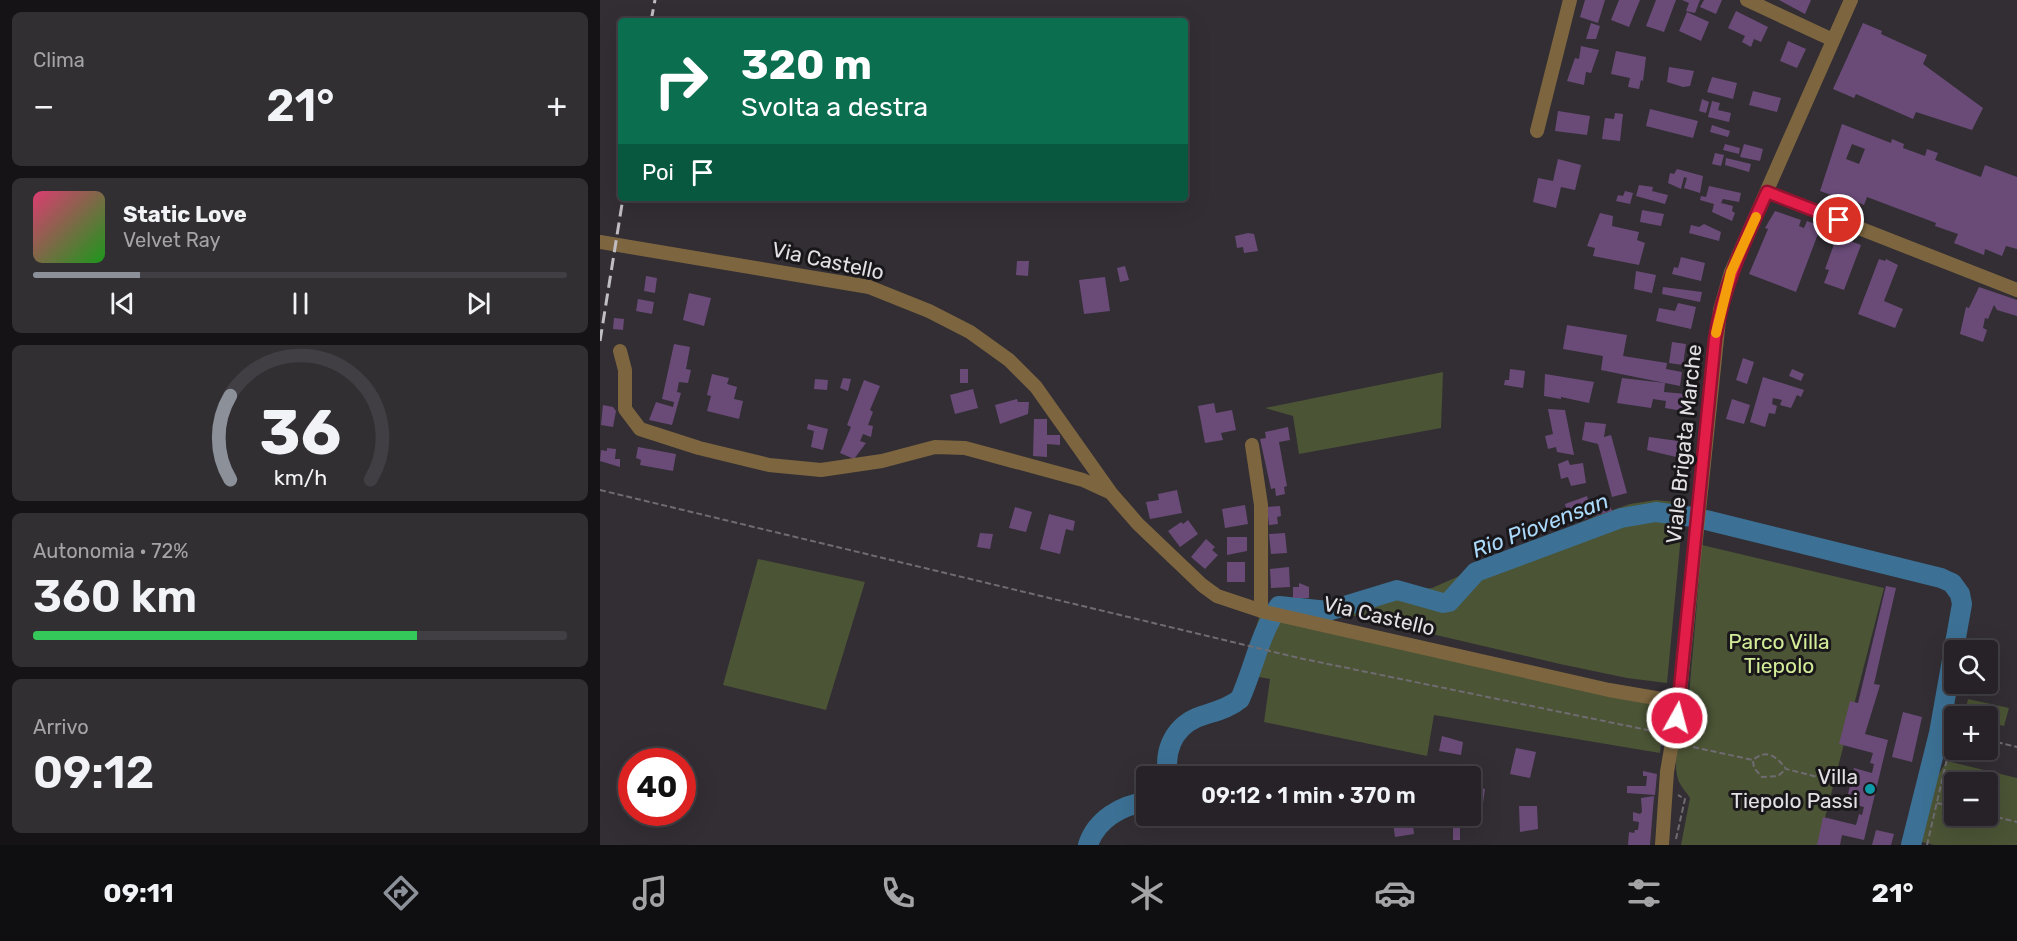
<!DOCTYPE html>
<html lang="it">
<meta charset="utf-8">
<style>
:root{--surface:#262227;--page:#322f33;--text:#f1f3f6;--muted:#a4a4a7;--line:#423f44;--accent:#8c9099}
body{margin:0;font-family:Rubik,sans-serif;background:var(--page);color:var(--text);height:100vh;display:flex;flex-direction:column;font-size:22px;white-space:nowrap}
*{box-sizing:border-box;margin:0}
p{font-size:20px;color:var(--muted)}
.icon{flex:none;width:33px;height:33px;fill:none;stroke:currentColor;stroke-width:2;stroke-linecap:round;stroke-linejoin:round}
.map{position:relative;flex:1;overflow:hidden}
.sheet{display:flex;flex-direction:column;gap:12px;padding:12px;background:#151315;width:600px}
.sheet>*{flex:none}
.hud{position:absolute;left:18px;top:18px;width:570px;height:183px;border-radius:6px;box-shadow:0 6px 24px #0002,0 0 0 2px var(--line);background:#0b6e4f;color:#fff;overflow:hidden}
.controls{position:absolute;left:1344px;top:640px;display:grid;gap:12px}
.controls a{display:grid;place-items:center;width:54px;height:54px;border-radius:6px;background:var(--surface);box-shadow:0 6px 24px #0002,0 0 0 2px var(--line);font-size:30px}
.speed{position:absolute;left:18px;top:748px;display:flex;gap:12px;font-size:30px;font-weight:700;text-align:center}
.speed>*{display:grid;place-content:center;width:78px;height:78px;border-radius:50%;background:var(--surface);box-shadow:0 6px 24px #0002,0 0 0 2px var(--line);line-height:1}
.speed .limit{border:9px solid #d22;background:#fff;color:#111}
.pin{position:absolute;display:grid;place-items:center;width:51px;height:51px;color:#fff;margin:-26px;border:3px solid #fff;border-radius:50%;box-shadow:0 2px 6px #0007}
.me{position:absolute;width:66px;margin:-33px;rotate:7deg;stroke-linejoin:round;filter:drop-shadow(0 0 4px #0008)}
.turn{display:flex;align-items:center;gap:21px;height:126px;padding:0 24px;font-size:27px}
.turn .icon{width:78px;height:78px;stroke-width:2.5}
.turn b{display:block;font-size:42px;line-height:51px}
.then{display:flex;align-items:center;height:57px;padding:0 24px;background:#0003;gap:12px;font-size:22px}
.big{font-size:45px;font-weight:600;line-height:1.1}
.sheet .tile{flex:1;display:flex;flex-direction:column;justify-content:center;gap:9px;min-width:0;padding:0 21px;border-radius:9px;background:var(--page)}
.sheet .dial{align-items:center;gap:0}
.dial svg{height:156px;overflow:visible;fill:none;stroke:var(--line);stroke-width:7;stroke-linecap:round;text-anchor:middle}
.dial text{fill:var(--text);stroke:none}
.song{display:flex;align-items:center;gap:18px}
.cover{width:72px;height:72px;border-radius:9px;background:linear-gradient(135deg,hsl(340 70% 55%),hsl(120 70% 35%))}
.played{height:6px;border-radius:3px;background:linear-gradient(90deg,var(--accent) 20%,var(--line) 20%)}
.keys{display:flex;justify-content:space-around;direction:ltr}
.heat{display:flex;justify-content:space-between;align-items:center;font-size:33px;direction:ltr}
.charge{height:9px;border-radius:4px;background:linear-gradient(90deg,#34c759 72%,var(--line) 0)}
.trip{position:absolute;left:536px;top:766px;width:345px;height:60px;border-radius:6px;background:var(--surface);box-shadow:0 6px 24px #0002,0 0 0 2px var(--line);font-weight:600;line-height:60px;text-align:center}
.menu{display:flex;height:96px;justify-content:space-around;align-items:center;background:#0f0e10;color:var(--muted)}
.menu .icon{width:42px;height:42px}
.menu .selected{color:var(--accent)}
.menu b{font-size:27px;color:var(--text)}
main{display:flex;flex:1;min-height:0}
.map>svg:first-child{display:block}
</style>
<main>
<section class="sheet">
<div class="tile"><p>Clima</p>
<div class="heat"><a>−</a><b class="big">21°</b><a>+</a></div>
</div>
<div class="tile">
<div class="song"><i class="cover"></i><div><b>Static Love</b><p>Velvet Ray</p></div></div>
<div class="played"></div>
<div class="keys"><svg class="icon" aria-label="previous" viewBox="0 0 24 24"><path d="M18 5L8 12l10 7zM5 5v14"/></svg><svg class="icon" aria-label="pause" viewBox="0 0 24 24"><path d="M8 5v14M16 5v14"/></svg><svg class="icon" aria-label="next" viewBox="0 0 24 24"><path d="M6 5l10 7-10 7zM19 5v14"/></svg></div>
</div>
<div class="tile dial"><svg viewBox="0 0 100 80">
<path d="M14 69A42 42 0 1 1 86 69"/>
<path d="M14 69A42 42 0 0 1 14 26" stroke="#8c9099"/>
<text x="50" y="56" font-size="32" font-weight="700">36</text>
<text x="50" y="72" font-size="11">km/h</text>
</svg></div>
<div class="tile"><p>Autonomia · 72%</p><b class="big">360 km</b><div class="charge"></div></div>
<div class="tile"><p>Arrivo</p><b class="big">09:12</b></div>
</section>
<div class="map">
<svg width="1417" height="845" viewBox="0 0 1417 845">
<rect width="100%" height="100%" fill="#322e34"/>
<!-- green -->
<path fill="#4b5435" fill-rule="evenodd" d="M843,372L841,428L699,454L693,416L665,408Z
M1056,500L1084,503L1067,683L1027,678L960,664L678,598L729,601L832,588L996,516L1030,504Z
M1102,545L1284,588L1218,845H1081L1090,798C1087,793 1082,788 1079,782C1070,760 1082,721 1104,712L1088,707Z
M158,559L265,582L226,710L123,685Z
M661,611L1066,699L1060,753L834,715L827,756L664,722L670,679L642,674Z
M1368,699L1409,708L1404,726L1388,722V717H1364Z
M1347,761L1417,778V845H1334L1318,841L1335,780ZM1354,783H1388V816H1354Z"/>
<g fill="none" stroke-linecap="round" stroke-linejoin="round">
<!-- river -->
<path stroke="#3c7195" stroke-width="20" d="M1106,520L1341,578L1352,583L1360,594L1362,604L1339,733L1311,845
M569,777C563,754 572,729 596,718C611,712 627,710 640,699C654,668 659,635 679,606L728,611L797,590L843,603L849,602L876,572L1021,518L1056,512L1093,517
M488,845C496,820 521,805 546,802"/>
</g>
<!-- building -->
<path fill="#6a4b78" fill-rule="evenodd" d="M985,0H1005L998,23L980,17Z
M1019,0H1040L1029,27L1011,20Z
M1056,0H1076L1064,32L1046,26Z
M1082,0H1100L1095,13L1086,11L1089,3Z
M1104,0H1122L1116,14L1100,7Z
M1179,0H1211L1205,14Z
M1136,11L1168,27L1161,42L1154,39L1151,47L1142,42L1145,36L1128,28Z
M1087,12L1109,22L1101,41L1079,31Z
M991,23L1000,26L996,39H986Z
M1263,23L1282,31L1281,34L1327,55L1323,64L1383,108L1372,130L1316,112L1313,119L1256,94L1254,98L1233,89Z
M1188,41L1206,49L1197,68L1180,61Z
M981,46L999,50L991,73L986,72L984,85L967,81L975,58L979,59Z
M1016,51L1046,57L1043,81L1041,80L1039,89L1028,87L1030,78L1011,74Z
M1069,67L1094,71L1090,86L1083,87L1067,82Z
M1112,77L1137,83L1133,99L1107,92Z
M1153,91L1181,98L1177,112L1149,105Z
M1102,99L1109,102L1106,113L1099,111Z
M1112,101L1120,103L1118,110L1131,113L1129,122L1108,117Z
M1050,109L1098,121L1093,138L1046,126Z
M958,111L990,116L987,135L955,131Z
M1015,113L1023,114L1020,141L1002,139L1005,118L1014,119Z
M1242,124L1291,143L1292,139L1304,144L1303,148L1325,156L1327,149L1338,153L1335,160L1381,177L1385,165L1417,177V249L1406,246L1402,256L1385,249L1384,255L1354,243L1358,234L1335,226L1336,223L1267,197L1264,205L1238,194L1237,197L1220,191ZM1252,144L1265,149L1259,164L1246,159Z
M1112,125L1130,131L1128,137L1110,132Z
M1125,144L1140,148L1139,154L1123,150Z
M1144,144L1163,149L1160,161L1140,157Z
M1115,153L1124,155L1121,166L1112,164Z
M1126,158L1151,164L1149,172L1125,165Z
M958,159L981,165L975,190L961,187L956,208L933,202L938,178L953,181Z
M1077,169L1103,176L1100,193L1084,188L1087,178L1084,177L1081,189L1068,183L1070,173L1074,174Z
M1039,185L1053,187L1052,191L1068,195L1065,204L1036,196Z
M1109,186L1141,193L1139,202L1123,199L1121,203L1133,206L1132,211L1135,213L1132,221L1112,212L1114,204L1100,200L1101,196L1106,197Z
M1025,191L1033,193L1030,204L1016,201L1018,195L1023,196Z
M1042,210L1064,214L1061,226L1040,222Z
M1175,211L1201,220L1199,226L1204,228L1207,221L1221,226L1196,292L1149,274L1168,229L1165,228Z
M1000,213L1013,216L1012,226L1039,232L1037,240L1045,243L1039,265L993,256L995,248L987,246Z
M1104,224L1121,232L1119,241L1089,233L1091,225L1099,227Z
M648,233L654,234L658,251L644,253L643,247L637,248L635,236Z
M1237,236L1261,245L1244,290L1224,283L1229,270L1225,269Z
M1081,257L1105,263L1101,281L1072,274L1074,267L1078,268Z
M1279,259L1285,261L1286,259L1298,265L1284,301L1303,309L1295,328L1258,314Z
M417,261H429L428,276L416,275Z
M525,266L529,280L520,282L517,268Z
M1036,271L1056,275L1052,293L1034,289Z
M46,276L57,278L55,293L44,291Z
M505,277L510,311L484,314L479,280Z
M1063,287L1102,292L1100,302L1062,294Z
M1379,287L1417,300V316L1397,310L1394,305L1388,319L1385,318L1383,328L1387,330L1383,342L1360,334L1366,307L1369,308Z
M89,293L111,298L104,326L83,320Z
M38,299L54,302L52,314L36,311Z
M1078,303L1096,307L1091,329L1056,321L1059,308L1075,311Z
M14,318L24,319L23,330L13,329Z
M967,325L1027,335L1023,356L1067,363L1066,369L1082,372L1080,386L1001,370L1003,356L963,349Z
M1072,342L1086,344L1083,365L1069,363Z
M74,344L90,347L86,369L91,370L88,383L79,382L77,392L81,393L72,425L49,420L56,402L73,407L74,402L62,399Z
M1143,358L1154,362L1147,384L1136,380Z
M360,369H368V383H360Z
M910,369L925,371L923,388L904,385L905,380H909Z
M1192,369L1204,374L1201,381L1189,376Z
M112,374L129,378L127,384L137,387L134,399L143,401L139,419L107,411L111,396L107,395Z
M945,374L994,382L989,403L961,397V399L944,396Z
M1163,377L1204,390L1201,397L1197,395L1191,408L1180,405L1182,400L1173,398L1172,404L1177,406L1175,414L1169,413L1165,427L1150,422Z
M243,378L251,379L248,391L240,388Z
M1022,378L1065,383L1064,392L1086,394L1083,411L1065,408L1066,401L1053,399L1051,408L1017,403Z
M215,379L228,380L227,390L214,389Z
M264,380L280,386L270,410L273,412L268,425L273,426L271,437L263,434L260,441L266,443L254,459L240,453L251,427L247,425Z
M373,389L378,408L355,414L350,395Z
M417,399L418,402H429L428,414L400,424L395,405Z
M1132,399L1150,405L1144,424L1126,419Z
M614,403L616,413L632,410L636,430L621,433L623,440L605,443L598,406Z
M3,405L13,407L16,411L13,427L1,425Z
M948,409L965,410L974,455L957,452L956,447L948,449L945,436L953,434Z
M434,419H447V435H460V445L447,444V457L433,456Z
M985,422L1006,424L1004,437L1011,435L1027,493L1012,497L998,444L982,440Z
M208,424L228,429L223,450L211,447L214,431L207,429Z
M688,427L690,440L679,442L687,486L684,487L685,494L676,496L675,488L671,489L660,439L666,438L665,432Z
M1049,437L1078,441L1076,457L1047,450Z
M38,447L76,454L73,471L40,465L41,460L36,458Z
M7,448L16,449L15,459H20V467L0,461L1,450L7,451Z
M968,460L970,465L983,463L986,483L971,486L968,477L961,479L958,464Z
M577,490L582,513L550,519L546,502L559,500L558,494Z
M987,496L990,506L1009,502L1012,511L970,523L965,504Z
M645,505L648,524L625,528L622,509Z
M680,506L681,516L677,517L678,524L669,525L667,507Z
M415,507L432,512L426,532L409,528Z
M449,514L475,521L473,531L466,529L460,554L440,549Z
M588,520L598,534L580,547L568,531L581,522L583,524Z
M380,533L393,534L390,549L377,547Z
M685,533L687,553L671,554L669,534Z
M627,537H647V551L627,555Z
M606,539L615,547L612,550L618,555L605,569L591,557Z
M627,562H645V582H627Z
M689,567L690,587L671,588L670,569Z
M699,583L709,587V598H693V587H699Z
M1286,586L1296,588L1274,684L1280,685L1265,734L1288,740L1264,840L1242,835L1240,845H1217L1223,817L1256,825L1259,814L1262,815L1264,807L1246,803L1254,768L1272,773L1274,764L1270,763L1273,753L1239,744L1250,701L1258,703Z
M1303,712L1322,717L1312,762L1292,757Z
M842,736L863,742L861,755L839,751Z
M916,748L936,752L930,778L910,774Z
M845,765L867,770V775L871,777L842,776Z
M1043,771L1057,774L1055,795L1027,793V786H1046L1047,776H1043Z
M870,784L885,789L881,818L870,816Z
M1054,796L1050,845H1028L1029,832L1034,833L1035,830H1038L1039,822L1033,821V812L1040,814L1042,812L1041,798Z
M919,806H937L938,829L920,832Z
M792,816H812L814,834L795,837Z
M853,828H860V840H853Z
M1276,830L1294,834L1291,845H1272Z"/>
<g fill="none" stroke-linecap="round" stroke-linejoin="round">
<!-- path -->
<path stroke="#6f6c71" stroke-width="2" stroke-dasharray="6 3" stroke-linecap="butt" d="M0,490L699,658L1062,733
M1388,740L1417,747
M1093,747L1153,760C1167,748 1177,757 1186,769L1241,783
M1153,761L1154,768L1162,777L1178,776L1186,769
M1337,803L1354,807
M1388,815L1417,822
M1076,839L1085,799L1078,795
M1327,845L1350,746L1354,742"/>
<!-- minor -->
<path stroke="#7d663f" stroke-width="14" d="M1147,0L1233,40
M937,131L970,0
M1167,192L1417,290
M0,242L269,287L329,311L370,332L409,360L436,387L511,493L538,524L602,585L617,596L665,612L1009,690L1079,702
M20,351L25,370V409L40,429L99,448L169,465L221,470L282,461L335,447L365,448L483,480L509,492
M652,445L661,505V611
M1062,845L1067,772L1079,702L1120,310L1131,272L1251,0"/>
<!-- rail -->
<path stroke="#c1bec3" stroke-width="3" stroke-dasharray="12 6" stroke-linecap="butt" d="M51,21L55,0
M0,341L23,198"/>
</g>
<g fill="none" stroke-linecap="round" stroke-linejoin="round">
<defs>
<path id="route" d="M1077,718L1115,339C1123,286 1145,240 1167,192L1239,220"/>
</defs>
<!-- route casing -->
<use href="#route" stroke="#92132f" stroke-width="15"/>
<!-- route -->
<use href="#route" stroke="#e11d48" stroke-width="10"/>
<!-- slow -->
<path stroke="#f59e0b" stroke-width="10" d="M1116,333L1131,272L1156,217"/>
</g>
<!-- markers -->
<circle fill="#0f9aa8" stroke="#19171a" stroke-width="2" cx="1270" cy="789" r="6"/>
<g text-anchor="middle" stroke-width="6" stroke-linejoin="round" paint-order="stroke">
<!-- street labels -->
<g font-size="21" fill="#e4e1e6" stroke="#19171a">
<text transform="translate(228 261) rotate(12)" y="7">Via Castello</text>
<text transform="translate(1084 444) rotate(-84)" y="7">Viale Brigata Marche</text>
<text transform="translate(779 616) rotate(13)" y="7">Via Castello</text>
</g>
<!-- park labels -->
<g font-size="21" fill="#d3ec98" stroke="#19171a">
<text x="1179" y="649">Parco Villa<tspan x="1179" dy="24">Tiepolo</tspan></text>
</g>
<!-- poi labels -->
<g font-size="21" fill="#e4e1e6" stroke="#19171a" text-anchor="end">
<text x="1258" y="784">Villa<tspan x="1258" dy="24">Tiepolo Passi</tspan></text>
</g>
<!-- water labels -->
<g font-size="22" font-style="italic" fill="#abd9fa" stroke="#19171a">
<text transform="translate(940 525) rotate(-21)" y="8">Rio Piovensan</text>
</g>
</g>
</svg>
<div class="controls">
<a><svg class="icon" aria-label="search" viewBox="0 0 24 24"><circle cx="10" cy="10" r="6"/><path d="M15 15l6 6"/></svg></a>
<a>+</a>
<a>−</a>
</div>
<div class="speed"><div class="limit">40</div></div>
<div class="pin" style="left:1239px;top:220px;background:#d93025"><svg class="icon" aria-label="arrive" viewBox="0 0 24 24"><path d="M6 21V4h12l-3 4 3 4H6"/></svg></div>
<svg class="me" style="left:1077px;top:718px" viewBox="-20 -20 40 40"><circle r="17" fill="#e11d48" stroke="#fff" stroke-width="3"/><path d="M0-11L8 9 0 5-8 9z" fill="#fff"/></svg>
<div class="trip">09:12 · 1 min · 370 m</div>
<div class="hud">
<div class="turn"><svg class="icon" aria-label="right" viewBox="0 0 24 24"><path d="M7 20v-9h11M14 6l5 5-5 5"/></svg><div><b>320 m</b>Svolta a destra</div></div>
<div class="then">Poi<svg class="icon" aria-label="arrive" viewBox="0 0 24 24"><path d="M6 21V4h12l-3 4 3 4H6"/></svg></div>
</div>
</div>
</main>
<nav class="menu">
<b>09:11</b>
<svg class="icon selected" aria-label="directions" viewBox="0 0 24 24"><path d="M12 3l9 9-9 9-9-9zM9 14v-3h6M13 9l2 2-2 2"/></svg>
<svg class="icon" aria-label="music" viewBox="0 0 24 24"><path d="M9 18V5l10-2v13"/><circle cx="6" cy="18" r="3"/><circle cx="16" cy="16" r="3"/></svg>
<svg class="icon" aria-label="phone" viewBox="0 0 24 24"><path d="M5 4h4l2 5-3 2q2 4 5 5l2-3 5 2v4C11 20 4 13 5 4z"/></svg>
<svg class="icon" aria-label="climate" viewBox="0 0 24 24"><path d="M12 3v18M4 7l16 10M4 17L20 7"/></svg>
<svg class="icon" aria-label="car" viewBox="0 0 24 24"><path d="M5 17H2v-5l4-1 3-4h7l3 4 3 1v5h-3M9 17h6M6 11h13"/><circle cx="7" cy="17" r="2"/><circle cx="17" cy="17" r="2"/></svg>
<svg class="icon" aria-label="filters" viewBox="0 0 24 24"><path d="M4 7h16M4 17h16"/><circle cx="9" cy="7" r="2"/><circle cx="15" cy="17" r="2"/></svg>
<b>21°</b>
</nav>
